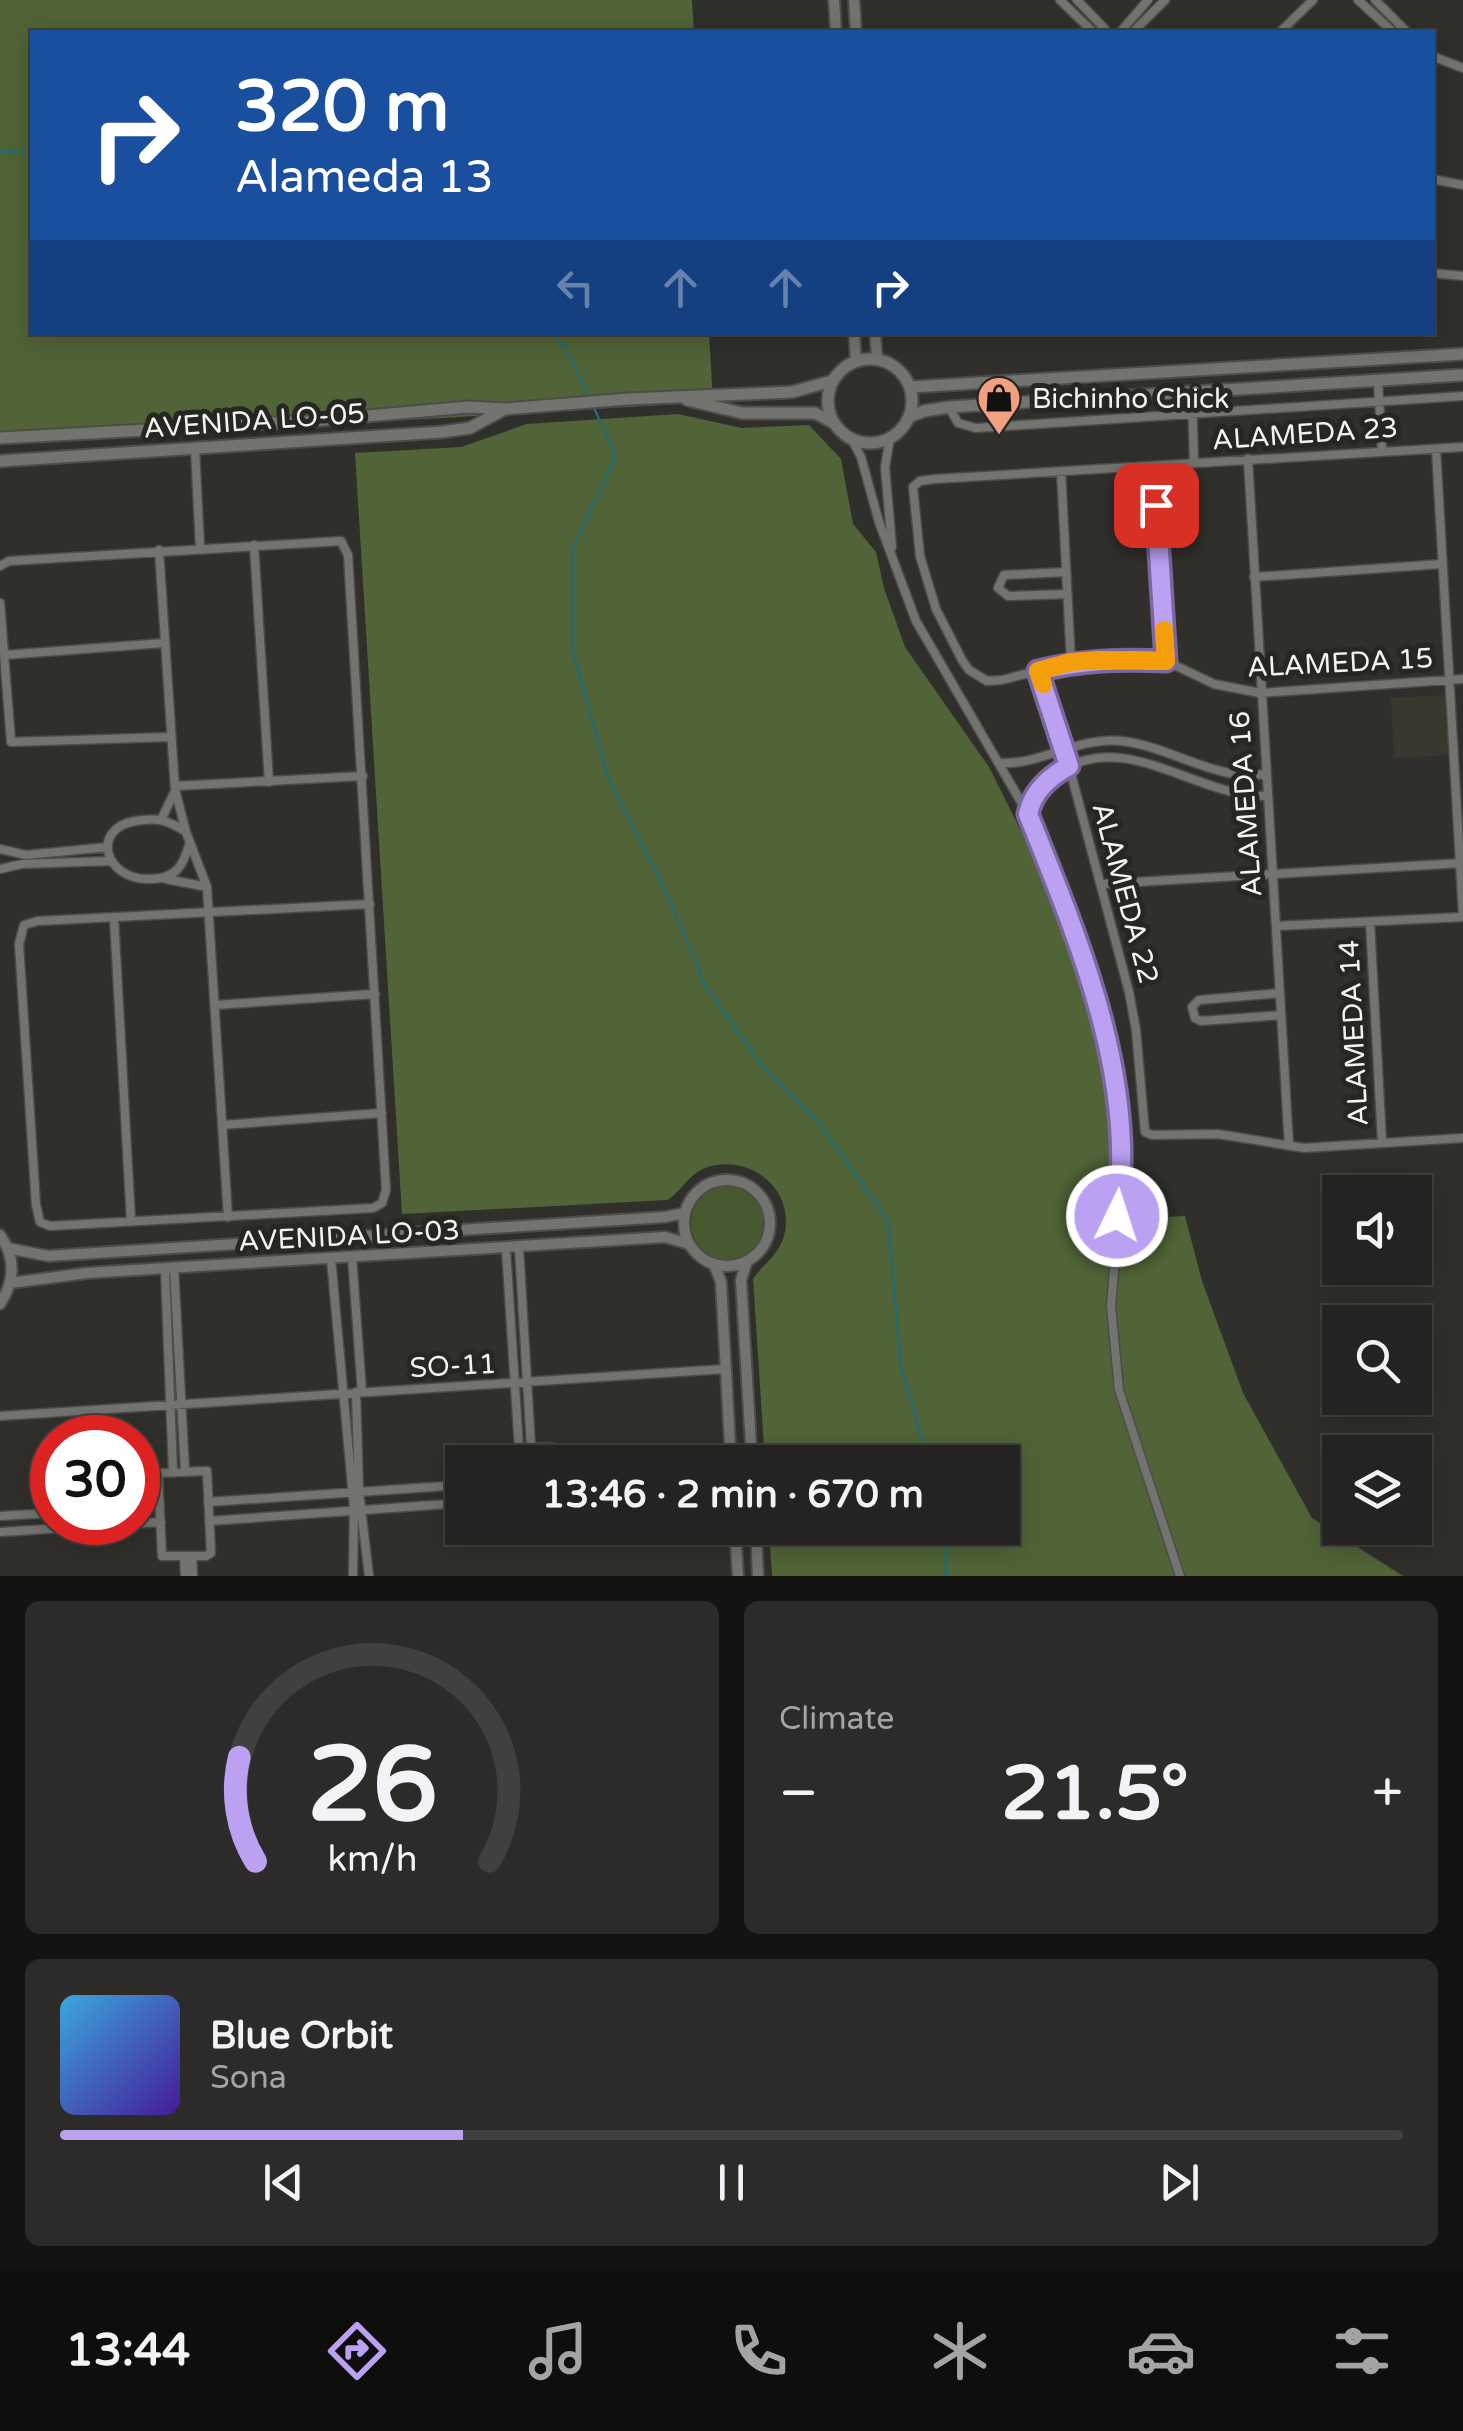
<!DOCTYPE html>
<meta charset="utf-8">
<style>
:root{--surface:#242321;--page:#2c2b2a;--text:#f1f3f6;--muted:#a3a4a5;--line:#41403f;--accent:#bca0f2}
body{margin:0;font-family:"Varela Round",sans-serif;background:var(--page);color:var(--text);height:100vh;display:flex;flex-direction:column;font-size:38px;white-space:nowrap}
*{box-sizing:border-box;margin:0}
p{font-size:32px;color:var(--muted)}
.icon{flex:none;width:55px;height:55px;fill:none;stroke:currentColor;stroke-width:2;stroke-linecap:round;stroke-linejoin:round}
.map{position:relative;height:1576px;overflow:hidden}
.panel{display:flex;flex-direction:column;gap:25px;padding:25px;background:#141312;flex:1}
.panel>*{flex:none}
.guide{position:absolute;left:30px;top:30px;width:1405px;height:305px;border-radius:0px;box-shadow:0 5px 25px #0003,0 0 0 2px var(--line);background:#1a4fa0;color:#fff;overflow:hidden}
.tools{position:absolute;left:1322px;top:1175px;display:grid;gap:20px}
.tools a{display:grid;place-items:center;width:110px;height:110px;border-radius:0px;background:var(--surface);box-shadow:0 5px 25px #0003,0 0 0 2px var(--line);font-size:50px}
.speed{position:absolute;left:30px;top:1415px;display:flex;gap:20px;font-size:50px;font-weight:700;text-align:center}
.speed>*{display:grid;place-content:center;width:130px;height:130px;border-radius:50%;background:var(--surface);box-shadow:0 5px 25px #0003,0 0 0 2px var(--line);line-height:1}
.speed .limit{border:15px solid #d22;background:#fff;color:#111}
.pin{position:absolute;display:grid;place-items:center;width:85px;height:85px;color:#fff;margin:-42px;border-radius:20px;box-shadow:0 5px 15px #0006}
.me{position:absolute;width:110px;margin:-55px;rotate:4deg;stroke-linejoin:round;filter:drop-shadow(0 0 8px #0008)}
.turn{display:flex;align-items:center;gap:35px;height:210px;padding:0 40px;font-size:45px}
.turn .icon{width:130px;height:130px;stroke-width:2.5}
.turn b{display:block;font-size:70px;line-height:85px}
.lanes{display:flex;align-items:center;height:95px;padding:0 40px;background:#0003;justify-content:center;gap:50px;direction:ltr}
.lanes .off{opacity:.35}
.big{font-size:75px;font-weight:700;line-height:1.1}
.panel .tile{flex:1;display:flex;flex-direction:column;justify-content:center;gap:15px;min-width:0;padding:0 35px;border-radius:15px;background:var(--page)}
.panel .dial{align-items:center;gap:0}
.dial svg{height:260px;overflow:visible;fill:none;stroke:var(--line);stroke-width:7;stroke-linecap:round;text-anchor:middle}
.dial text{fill:var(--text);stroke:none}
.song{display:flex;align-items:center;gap:30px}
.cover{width:120px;height:120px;border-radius:15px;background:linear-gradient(135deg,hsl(200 70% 55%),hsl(260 70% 35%))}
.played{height:10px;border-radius:5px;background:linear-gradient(90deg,var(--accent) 30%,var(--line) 30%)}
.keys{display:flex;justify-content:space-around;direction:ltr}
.heat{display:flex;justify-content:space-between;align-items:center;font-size:55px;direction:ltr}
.panel .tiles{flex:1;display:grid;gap:25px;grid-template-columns:1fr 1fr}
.tile:last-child{grid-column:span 2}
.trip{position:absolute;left:445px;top:1445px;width:575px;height:100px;border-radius:0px;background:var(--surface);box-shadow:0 5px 25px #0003,0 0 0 2px var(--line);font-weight:700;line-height:100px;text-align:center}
.menu{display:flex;height:160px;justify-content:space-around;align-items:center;background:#0e0e0d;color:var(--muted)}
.menu .icon{width:70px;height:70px}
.menu .current{color:var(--accent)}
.menu b{font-size:45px;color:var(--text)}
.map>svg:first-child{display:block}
</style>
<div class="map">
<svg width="1463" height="1576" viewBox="0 0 1463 1576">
<rect width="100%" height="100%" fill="#302f2c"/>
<!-- built -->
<path fill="#39372e" d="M1447,695L1451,755L1394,758L1391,698Z"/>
<!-- green -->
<path fill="#47592f" d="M691 1223a37 37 0 1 1 74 0a37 37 0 1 1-74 0Z"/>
<!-- forest -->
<path fill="#506437" d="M0,0H692L694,32H32V332L709,333L713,402L0,444Z
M678,414L742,428L809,425L841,459L853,524L876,552L884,588L905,647L989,767L1027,843L1071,946L1100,1046L1111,1138L1108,1220L1185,1216L1202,1281L1243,1393L1312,1518L1403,1576H772L769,1528H1002V1462H765L753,1279C764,1263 778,1256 784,1236C796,1190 751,1154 708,1167C688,1173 682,1192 667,1200L402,1214L355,453L461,447L527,424Z"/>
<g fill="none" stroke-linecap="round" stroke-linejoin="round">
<!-- stream -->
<path stroke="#226d73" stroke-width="2.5" d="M0,151L32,153
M552,332L568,353L588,396
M594,408L616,456L572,549V648L608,777L667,894L706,986L762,1066L815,1118L888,1220L901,1367L929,1462
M945,1576L947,1528"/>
<defs>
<path id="minor" d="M1060,0L1093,32
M1077,0L1105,29
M1358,0L1393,32
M1375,0L1407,32
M1122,30L1148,0
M1133,32L1165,0
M1280,32L1313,0
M1432,56L1463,68
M1432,179L1463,185
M1432,273L1463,276
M1378,381L1382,450
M1192,393L1194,463
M949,407L958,423L976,428L1463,396
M851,438L861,457L879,522L916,621L1028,814L1080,943L1108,1039L1118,1124L1121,1189L1111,1306L1119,1390L1180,1576
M890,438L885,467L892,547
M1463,447L935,479L920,481L913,487L920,556L936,609L962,660L969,670L987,681L1002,680L1071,662L1099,660L1166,661L1214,684L1260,693L1463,679
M195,449L200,547
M1436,449L1463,915
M1248,459L1289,1146
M1153,466L1166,661
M1061,471L1071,662
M254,545L269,782
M159,550L175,789L186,832L207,887L228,1217
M0,566L9,561L341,541L348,555L386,1190L382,1203L373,1208L50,1226L40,1222L36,1205L19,944L24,925L38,921L370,904
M1066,572L1004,575L998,588L1008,596L1067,594
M1254,577L1442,564
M0,603L11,742L170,737
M4,655L164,643
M1038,671L1069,766L1129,992L1136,1030L1145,1132L1152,1135L1218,1134L1304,1148L1463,1138
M1000,763C1042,765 1079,736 1122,741C1172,747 1214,781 1265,774
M175,786L363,776
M1028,814C1032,796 1043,782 1059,772C1126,728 1196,797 1266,796
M161,820L174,793
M186,832C168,820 157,817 135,821C90,829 105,880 149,879C176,879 183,867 190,842
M0,849L26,855L108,847
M0,869L22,864L110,861
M166,879L207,887
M1102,884L1463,863
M114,918L131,1221
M1370,922L1382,1142
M1276,926L1463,917
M1280,993L1199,1000L1192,1007L1195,1018L1201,1021L1281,1015
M215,1005L375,994
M222,1125L382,1113
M519,1248L531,1447
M506,1249L519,1448
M352,1257L362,1392
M331,1259L354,1508L353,1576
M174,1268L185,1471
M165,1269L173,1471
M356,1392L359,1492L369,1576
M0,1416L725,1369
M503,1462V1449L548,1447L553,1448L554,1462
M207,1471L211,1553L206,1556H162L158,1473Z
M208,1502L462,1485
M138,1507L160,1505
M0,1516L52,1513
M209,1521L462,1503
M509,1528L513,1534L552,1531L556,1528
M0,1532L161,1522
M184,1556L185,1576
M192,1556L193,1576"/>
<path id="tertiary" d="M834,0L836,32
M854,0L856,32
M854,332L856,361
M875,332L877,359
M684 1223a43 43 0 1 1 86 0a43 43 0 1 1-86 0Z
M0,1235C16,1258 15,1281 0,1304
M7,1248L48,1256L665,1217L685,1213
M747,1261L741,1280L752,1462
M714,1264L721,1282L731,1462
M10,1283L87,1273L665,1237L689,1244
M735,1528L738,1576
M756,1528L758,1576"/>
<path id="secondary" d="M828 401a42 42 0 1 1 84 0a42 42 0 1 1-84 0Z
M911,387L1463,354
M687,400L742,413H815L834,423
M909,417L924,411L949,407L1463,375
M0,438L310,421L469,407L506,409L628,399L792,392L832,381
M0,461L442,432L470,428L505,409"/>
</defs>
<!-- minor casing -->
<use href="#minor" stroke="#4d4c4a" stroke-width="11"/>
<!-- tertiary casing -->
<use href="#tertiary" stroke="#4d4c4a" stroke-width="14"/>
<!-- secondary casing -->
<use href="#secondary" stroke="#4d4c4a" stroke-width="15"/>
<!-- minor -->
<use href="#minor" stroke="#73736f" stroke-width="8"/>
<!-- tertiary -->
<use href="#tertiary" stroke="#73736f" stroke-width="10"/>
<!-- secondary -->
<use href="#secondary" stroke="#73736f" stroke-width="11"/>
</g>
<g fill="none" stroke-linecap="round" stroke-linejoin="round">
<defs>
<path id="route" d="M1117,1216C1138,1078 1078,939 1028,814C1033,791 1049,777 1069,766L1038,671C1081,660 1122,659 1166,661L1156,505"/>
</defs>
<!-- route casing -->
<use href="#route" stroke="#7a689d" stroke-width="25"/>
<!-- route -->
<use href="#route" stroke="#bca0f2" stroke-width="18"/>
<!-- slow -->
<path stroke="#f59e0b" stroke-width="18" d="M1043,684L1038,671L1071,662L1100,660L1166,661L1164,630"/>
</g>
<!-- icons -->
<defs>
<symbol id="shop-pin" viewBox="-11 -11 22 30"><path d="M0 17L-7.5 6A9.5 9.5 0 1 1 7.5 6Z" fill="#f2a080" stroke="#262622"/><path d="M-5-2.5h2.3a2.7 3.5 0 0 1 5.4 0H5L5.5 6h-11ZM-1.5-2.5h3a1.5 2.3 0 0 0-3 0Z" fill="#111"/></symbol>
</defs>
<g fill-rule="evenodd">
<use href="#shop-pin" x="974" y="373" width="50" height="68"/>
</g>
<g text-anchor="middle" stroke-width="10" stroke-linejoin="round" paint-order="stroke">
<!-- poi labels -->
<g font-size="28" fill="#f3f3f0" stroke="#262622" text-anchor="start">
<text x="1032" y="408">Bichinho Chick</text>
</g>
<!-- street labels -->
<g font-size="28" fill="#f3f3f0" stroke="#262622">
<text transform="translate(254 420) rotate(-4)" y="10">AVENIDA LO-05</text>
<text transform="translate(1305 433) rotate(-4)" y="10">ALAMEDA 23</text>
<text transform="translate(1340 662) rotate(-3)" y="10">ALAMEDA 15</text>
<text transform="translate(1245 804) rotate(-94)" y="10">ALAMEDA 16</text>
<text transform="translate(1126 893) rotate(75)" y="10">ALAMEDA 22</text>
<text transform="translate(1353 1033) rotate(-93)" y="10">ALAMEDA 14</text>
<text transform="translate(349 1235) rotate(-3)" y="10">AVENIDA LO-03</text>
<text transform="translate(453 1365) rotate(-3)" y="10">SO-11</text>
</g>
</g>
</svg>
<div class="tools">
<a><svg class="icon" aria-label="sound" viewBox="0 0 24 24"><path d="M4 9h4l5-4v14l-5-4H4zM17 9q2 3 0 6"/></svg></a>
<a><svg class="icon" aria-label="search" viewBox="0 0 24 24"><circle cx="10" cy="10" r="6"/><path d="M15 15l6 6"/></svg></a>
<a><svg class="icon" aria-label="layers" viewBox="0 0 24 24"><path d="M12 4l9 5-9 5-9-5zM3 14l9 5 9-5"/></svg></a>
</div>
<div class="speed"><div class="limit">30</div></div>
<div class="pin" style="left:1156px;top:505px;background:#d93025"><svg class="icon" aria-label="arrive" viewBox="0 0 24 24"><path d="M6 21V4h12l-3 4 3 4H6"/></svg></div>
<svg class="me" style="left:1117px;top:1216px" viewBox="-20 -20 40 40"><circle r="17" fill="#bca0f2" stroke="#fff" stroke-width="3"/><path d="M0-11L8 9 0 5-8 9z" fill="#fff"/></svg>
<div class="trip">13:46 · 2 min · 670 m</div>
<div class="guide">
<div class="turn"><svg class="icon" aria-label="right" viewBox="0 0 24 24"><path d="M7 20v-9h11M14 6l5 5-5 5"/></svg><div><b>320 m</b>Alameda 13</div></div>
<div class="lanes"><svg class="icon off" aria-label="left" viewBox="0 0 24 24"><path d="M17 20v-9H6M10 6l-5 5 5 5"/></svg><svg class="icon off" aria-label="ahead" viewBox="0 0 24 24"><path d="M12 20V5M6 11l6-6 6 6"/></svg><svg class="icon off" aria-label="ahead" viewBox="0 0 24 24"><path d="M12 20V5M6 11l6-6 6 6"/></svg><svg class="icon" aria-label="right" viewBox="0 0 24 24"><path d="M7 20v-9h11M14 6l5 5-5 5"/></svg></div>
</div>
</div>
<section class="panel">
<div class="tiles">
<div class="tile dial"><svg viewBox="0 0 100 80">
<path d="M14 69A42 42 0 1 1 86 69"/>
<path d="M14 69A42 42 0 0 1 9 37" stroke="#bca0f2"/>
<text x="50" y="56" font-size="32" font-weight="700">26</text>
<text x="50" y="72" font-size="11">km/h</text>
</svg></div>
<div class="tile"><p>Climate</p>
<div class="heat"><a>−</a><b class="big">21.5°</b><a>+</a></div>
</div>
<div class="tile">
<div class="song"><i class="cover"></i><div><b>Blue Orbit</b><p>Sona</p></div></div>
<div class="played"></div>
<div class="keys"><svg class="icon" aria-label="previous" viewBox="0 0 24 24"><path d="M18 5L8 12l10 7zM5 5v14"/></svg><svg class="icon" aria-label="pause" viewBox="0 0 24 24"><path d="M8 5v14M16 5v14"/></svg><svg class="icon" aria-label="next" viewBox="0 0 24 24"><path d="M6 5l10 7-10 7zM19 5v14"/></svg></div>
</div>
</div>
</section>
<nav class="menu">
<b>13:44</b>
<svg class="icon current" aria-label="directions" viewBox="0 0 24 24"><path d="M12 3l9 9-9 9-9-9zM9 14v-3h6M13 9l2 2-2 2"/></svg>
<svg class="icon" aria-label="music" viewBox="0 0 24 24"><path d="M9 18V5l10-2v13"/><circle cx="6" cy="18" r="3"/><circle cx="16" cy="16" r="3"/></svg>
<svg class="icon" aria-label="phone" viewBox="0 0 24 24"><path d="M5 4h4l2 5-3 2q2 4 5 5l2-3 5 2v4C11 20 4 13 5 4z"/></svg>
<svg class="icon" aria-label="climate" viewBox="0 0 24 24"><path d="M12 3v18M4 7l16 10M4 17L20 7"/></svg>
<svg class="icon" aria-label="car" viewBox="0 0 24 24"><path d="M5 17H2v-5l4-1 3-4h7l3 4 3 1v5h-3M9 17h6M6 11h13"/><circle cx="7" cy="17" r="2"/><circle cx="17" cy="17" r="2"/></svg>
<svg class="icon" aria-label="filters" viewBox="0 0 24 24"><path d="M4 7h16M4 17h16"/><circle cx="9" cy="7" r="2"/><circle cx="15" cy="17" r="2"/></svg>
</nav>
